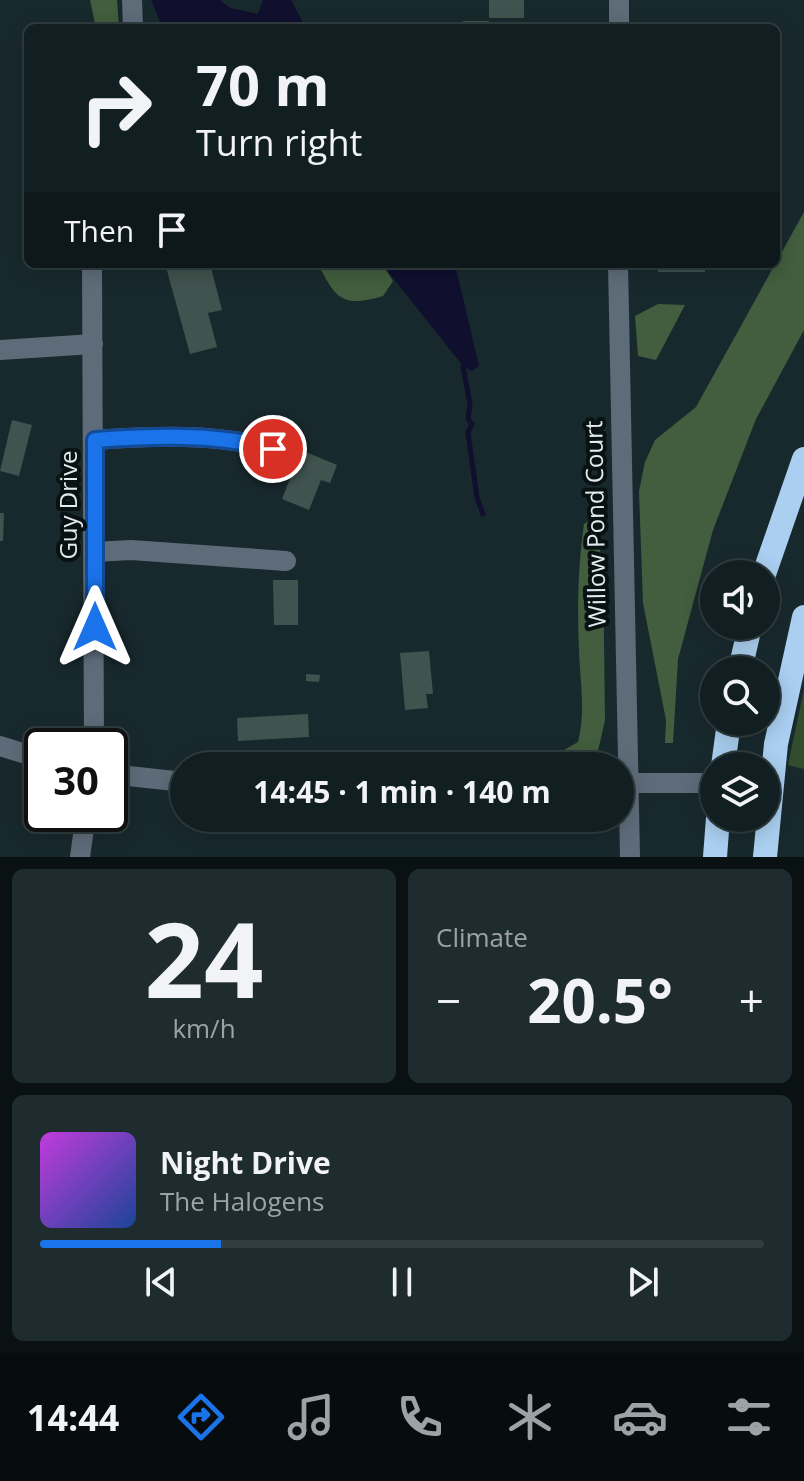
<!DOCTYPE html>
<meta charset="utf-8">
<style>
:root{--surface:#121f22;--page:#1f2c2f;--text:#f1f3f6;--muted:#9ca2a5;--line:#313d40;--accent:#1a73e8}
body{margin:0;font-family:"Open Sans",sans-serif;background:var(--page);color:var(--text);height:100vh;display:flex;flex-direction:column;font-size:30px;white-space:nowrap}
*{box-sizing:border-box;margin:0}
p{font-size:26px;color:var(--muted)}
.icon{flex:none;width:44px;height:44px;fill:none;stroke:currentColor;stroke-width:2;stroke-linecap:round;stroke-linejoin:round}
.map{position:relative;height:857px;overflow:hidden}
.details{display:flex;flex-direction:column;gap:12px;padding:12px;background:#0a1113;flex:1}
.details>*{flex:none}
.top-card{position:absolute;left:24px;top:24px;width:756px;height:244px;border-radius:12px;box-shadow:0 4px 20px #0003,0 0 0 2px var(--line);background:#121f22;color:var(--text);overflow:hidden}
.controls{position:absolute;left:700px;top:560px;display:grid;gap:16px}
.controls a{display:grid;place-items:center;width:80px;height:80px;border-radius:50%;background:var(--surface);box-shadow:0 4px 20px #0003,0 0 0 2px var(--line);font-size:40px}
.speed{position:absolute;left:24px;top:728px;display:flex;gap:16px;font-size:40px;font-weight:700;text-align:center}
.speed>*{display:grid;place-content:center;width:104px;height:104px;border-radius:50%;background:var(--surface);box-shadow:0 4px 20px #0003,0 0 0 2px var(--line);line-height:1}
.speed .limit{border:4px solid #111;border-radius:12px;background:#fff;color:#111}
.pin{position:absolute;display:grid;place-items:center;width:68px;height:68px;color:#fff;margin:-34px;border:4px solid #fff;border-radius:50%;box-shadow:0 2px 8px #0007}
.me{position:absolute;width:88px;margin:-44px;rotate:0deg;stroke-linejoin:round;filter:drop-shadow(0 0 6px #0008)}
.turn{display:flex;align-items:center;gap:28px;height:168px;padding:0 40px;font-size:36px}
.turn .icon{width:104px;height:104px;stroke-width:2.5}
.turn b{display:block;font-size:56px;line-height:68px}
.then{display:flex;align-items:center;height:76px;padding:0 40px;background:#0003;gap:16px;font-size:30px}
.big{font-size:60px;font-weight:700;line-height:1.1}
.details .widget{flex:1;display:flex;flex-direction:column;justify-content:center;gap:12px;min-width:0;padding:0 28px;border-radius:12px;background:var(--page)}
.details .dial{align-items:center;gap:0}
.dial b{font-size:104px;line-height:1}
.song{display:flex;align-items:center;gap:24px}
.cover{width:96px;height:96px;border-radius:12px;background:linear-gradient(135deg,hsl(290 70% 55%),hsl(220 70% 35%))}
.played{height:8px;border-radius:4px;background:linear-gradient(90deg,var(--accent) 25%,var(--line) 25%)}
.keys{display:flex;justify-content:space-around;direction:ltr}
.heat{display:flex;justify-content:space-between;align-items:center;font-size:44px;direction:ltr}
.details .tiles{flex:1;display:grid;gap:12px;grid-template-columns:1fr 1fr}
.widget:last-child{grid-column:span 2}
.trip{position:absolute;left:170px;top:752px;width:464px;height:80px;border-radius:40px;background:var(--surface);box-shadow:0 4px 20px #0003,0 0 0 2px var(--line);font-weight:700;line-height:80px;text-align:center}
.tab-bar{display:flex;height:128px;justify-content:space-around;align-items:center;background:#070c0e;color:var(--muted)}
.tab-bar .icon{width:56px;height:56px}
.tab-bar .on{color:var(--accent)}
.tab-bar b{font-size:36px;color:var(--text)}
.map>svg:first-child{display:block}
</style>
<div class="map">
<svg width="804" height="857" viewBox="0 0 804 857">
<rect width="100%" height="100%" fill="#18292d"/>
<!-- green -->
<path fill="#324c2e" d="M804,689V769L788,765Z"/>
<!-- forest -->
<path fill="#425e3e" d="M90,0H117L119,28H96Z
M804,212V330L756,419L713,530L678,659L673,743H665L666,720L643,603L639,491L645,462L655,440L696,407Z
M318,264H382L393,281L383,296C342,308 336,299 318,264Z
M658,304L685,305L656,360L638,356L635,316Z
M591,520L603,561L605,720L598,751L580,766H535V759L557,754L578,742C586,710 580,682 579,649C577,607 578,565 584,524Z"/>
<!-- water -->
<path fill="#100f2e" d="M151,0H220L230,8L258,14L263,0H291L306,28H163Z
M382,264H455L479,366L472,371L463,366Z"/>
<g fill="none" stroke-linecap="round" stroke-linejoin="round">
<!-- stream -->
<path stroke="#100f2e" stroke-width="5" d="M463,366L470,404L468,419L472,424L468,432L477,498L483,514"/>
</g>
<!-- building -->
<path fill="#41534e" d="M489,0H524V18H489Z
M463,21H489V28H463Z
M176,264H210L222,310L208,313L217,347L190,354L166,267Z
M658,264H705V272H658Z
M12,420L32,425L19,476L0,471Z
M301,450L337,465L330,483L321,480L309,510L282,499Z
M0,513H4L3,541H0Z
M273,580H298V625H274Z
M429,651L433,694H426L428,708L405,710L400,653Z
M306,674L320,675L319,682L306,681Z
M308,714L309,737L238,741L237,718Z"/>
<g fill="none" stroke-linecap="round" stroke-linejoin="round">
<!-- minor -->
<path stroke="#5e6c7a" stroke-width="20" d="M132,0L133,28
M619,0V28
M92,264L94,746
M618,264L630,857
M0,350L93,344
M95,440C152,436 217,433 273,449
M94,552L131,550L286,561
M0,746L42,759
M110,774L184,782
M620,783H714
M80,857L86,814"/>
<!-- highway -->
<path stroke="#aacff0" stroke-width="24" d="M764,574L804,459
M740,670L750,626
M723,766L729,722
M715,857L718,818
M765,857L776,744L804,617"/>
</g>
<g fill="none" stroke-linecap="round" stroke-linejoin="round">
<defs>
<path id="route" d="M95,627V440C152,436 217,433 273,449"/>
</defs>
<!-- route casing -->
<use href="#route" stroke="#114b97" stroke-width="20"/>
<!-- route -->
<use href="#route" stroke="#1a73e8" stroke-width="14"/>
</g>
<g text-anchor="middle" stroke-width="8" stroke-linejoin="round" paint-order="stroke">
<!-- street labels -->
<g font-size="24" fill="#e1ecee" stroke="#091112">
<text transform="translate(69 505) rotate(-90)" y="8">Guy Drive</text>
<text transform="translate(596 524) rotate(-91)" y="8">Willow Pond Court</text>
</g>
</g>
</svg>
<div class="controls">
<a><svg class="icon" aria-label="sound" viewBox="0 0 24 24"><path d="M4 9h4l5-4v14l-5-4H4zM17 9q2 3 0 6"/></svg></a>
<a><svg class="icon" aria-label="search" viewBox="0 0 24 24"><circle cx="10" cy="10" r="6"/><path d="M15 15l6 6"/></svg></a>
<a><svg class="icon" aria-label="layers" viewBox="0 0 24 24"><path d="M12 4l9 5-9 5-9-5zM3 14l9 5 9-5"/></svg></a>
</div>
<div class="speed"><div class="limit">30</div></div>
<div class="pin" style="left:273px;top:449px;background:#d93025"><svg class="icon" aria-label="arrive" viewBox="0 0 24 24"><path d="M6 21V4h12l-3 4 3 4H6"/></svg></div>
<svg class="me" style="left:95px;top:627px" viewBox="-20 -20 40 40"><path d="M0-17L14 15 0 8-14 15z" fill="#1a73e8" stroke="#fff" stroke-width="4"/></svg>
<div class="trip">14:45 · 1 min · 140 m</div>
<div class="top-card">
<div class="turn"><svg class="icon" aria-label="right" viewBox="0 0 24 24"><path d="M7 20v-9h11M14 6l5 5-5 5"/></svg><div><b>70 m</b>Turn right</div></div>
<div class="then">Then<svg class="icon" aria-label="arrive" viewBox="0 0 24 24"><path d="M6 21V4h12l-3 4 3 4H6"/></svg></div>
</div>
</div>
<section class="details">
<div class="tiles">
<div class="widget dial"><b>24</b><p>km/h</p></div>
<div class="widget"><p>Climate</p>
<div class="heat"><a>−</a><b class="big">20.5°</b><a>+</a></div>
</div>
<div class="widget">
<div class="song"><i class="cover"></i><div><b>Night Drive</b><p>The Halogens</p></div></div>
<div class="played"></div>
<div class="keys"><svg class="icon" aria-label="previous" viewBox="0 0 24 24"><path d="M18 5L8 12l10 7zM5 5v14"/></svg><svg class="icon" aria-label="pause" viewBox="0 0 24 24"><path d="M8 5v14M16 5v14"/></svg><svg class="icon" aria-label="next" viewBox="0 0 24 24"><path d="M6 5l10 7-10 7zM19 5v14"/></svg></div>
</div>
</div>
</section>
<nav class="tab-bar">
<b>14:44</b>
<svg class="icon on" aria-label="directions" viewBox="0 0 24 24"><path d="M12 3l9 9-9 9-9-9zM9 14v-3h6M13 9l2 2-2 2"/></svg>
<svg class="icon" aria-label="music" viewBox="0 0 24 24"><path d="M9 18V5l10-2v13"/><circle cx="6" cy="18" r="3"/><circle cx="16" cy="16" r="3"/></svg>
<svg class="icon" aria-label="phone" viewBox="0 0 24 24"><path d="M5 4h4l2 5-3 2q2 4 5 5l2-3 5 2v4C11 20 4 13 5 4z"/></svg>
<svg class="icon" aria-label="climate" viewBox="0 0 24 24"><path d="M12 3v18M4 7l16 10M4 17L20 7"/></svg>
<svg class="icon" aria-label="car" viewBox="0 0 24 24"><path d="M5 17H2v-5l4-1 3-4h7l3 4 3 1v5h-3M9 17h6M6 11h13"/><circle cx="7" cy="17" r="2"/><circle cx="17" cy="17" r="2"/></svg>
<svg class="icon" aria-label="filters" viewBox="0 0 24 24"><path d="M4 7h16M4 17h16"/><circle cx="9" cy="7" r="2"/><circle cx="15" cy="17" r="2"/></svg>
</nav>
